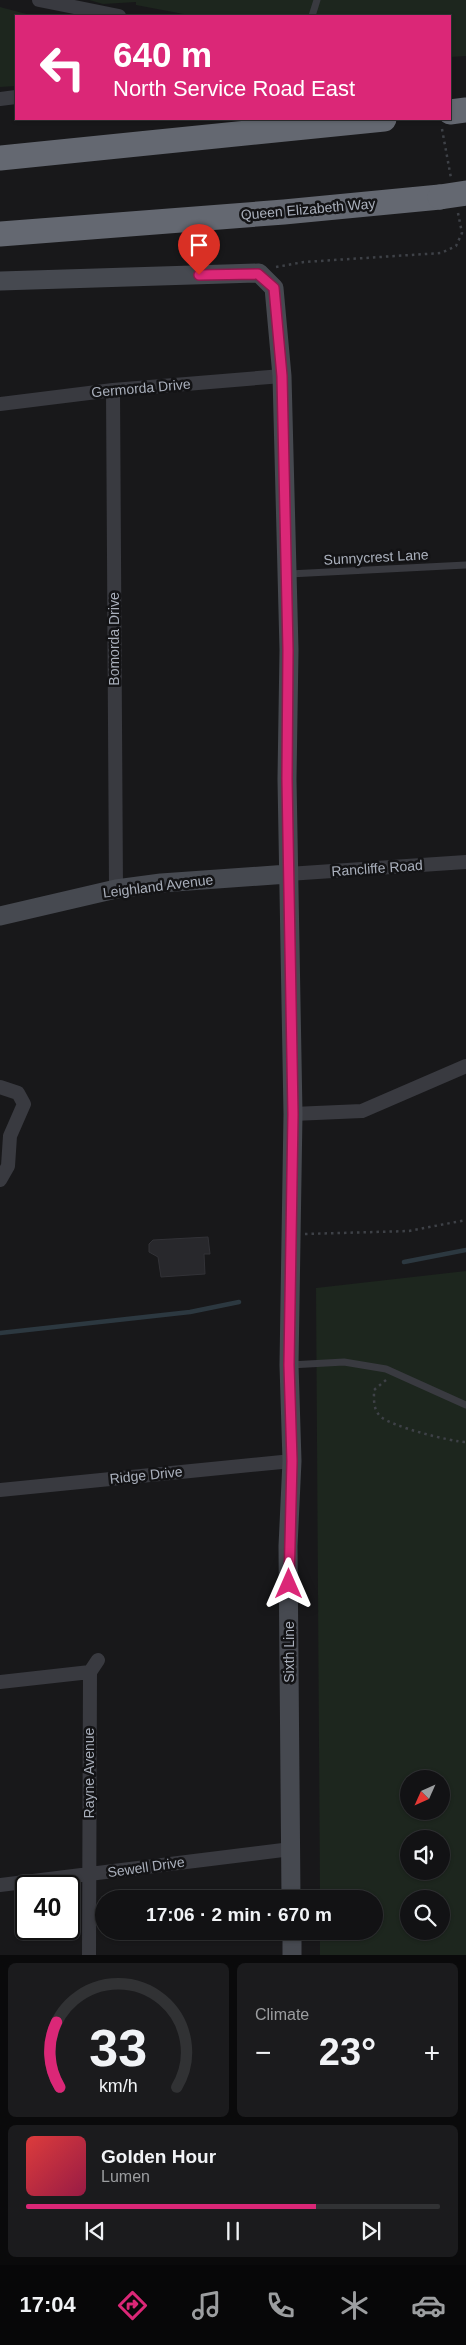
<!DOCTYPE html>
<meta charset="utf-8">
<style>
:root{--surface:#121214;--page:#1b1b1d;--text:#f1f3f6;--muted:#9c9ea0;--line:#313234;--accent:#db2777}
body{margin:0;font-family:Helvetica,sans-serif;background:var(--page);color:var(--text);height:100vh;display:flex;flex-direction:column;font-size:19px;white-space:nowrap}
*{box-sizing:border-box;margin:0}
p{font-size:16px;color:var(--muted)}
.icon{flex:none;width:28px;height:28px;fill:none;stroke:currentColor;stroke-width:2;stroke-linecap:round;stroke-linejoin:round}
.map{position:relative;height:1955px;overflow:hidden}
.details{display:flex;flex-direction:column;gap:8px;padding:8px;background:#0a0a0b;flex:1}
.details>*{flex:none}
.guide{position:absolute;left:15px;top:15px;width:436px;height:105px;border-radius:0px;box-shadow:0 1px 4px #0004,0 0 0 1px var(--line);background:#db2777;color:#fff;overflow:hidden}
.needle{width:32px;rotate:225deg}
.buttons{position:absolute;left:400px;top:1770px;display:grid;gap:10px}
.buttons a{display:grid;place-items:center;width:50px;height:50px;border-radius:50%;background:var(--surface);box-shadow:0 1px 4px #0004,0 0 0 1px var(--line);font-size:25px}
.speed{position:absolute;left:15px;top:1875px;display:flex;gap:10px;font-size:25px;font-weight:700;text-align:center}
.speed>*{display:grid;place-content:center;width:65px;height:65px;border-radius:50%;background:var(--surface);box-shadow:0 1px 4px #0004,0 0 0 1px var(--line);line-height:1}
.speed .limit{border:2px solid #111;border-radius:8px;background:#fff;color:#111}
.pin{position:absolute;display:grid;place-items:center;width:42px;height:42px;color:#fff;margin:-51px -21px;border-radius:50% 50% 50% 0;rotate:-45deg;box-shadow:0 0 5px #0007}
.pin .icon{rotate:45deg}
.me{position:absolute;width:55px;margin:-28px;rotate:0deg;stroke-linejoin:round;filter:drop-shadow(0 0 4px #0008)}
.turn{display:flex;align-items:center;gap:18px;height:105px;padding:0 15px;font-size:22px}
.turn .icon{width:65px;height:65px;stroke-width:2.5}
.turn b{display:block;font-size:35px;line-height:42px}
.big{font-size:38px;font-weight:700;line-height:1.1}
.details .widget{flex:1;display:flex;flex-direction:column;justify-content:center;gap:8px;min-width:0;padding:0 18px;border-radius:8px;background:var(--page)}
.details .dial{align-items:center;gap:0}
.dial svg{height:130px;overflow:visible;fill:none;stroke:var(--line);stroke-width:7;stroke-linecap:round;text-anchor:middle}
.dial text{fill:var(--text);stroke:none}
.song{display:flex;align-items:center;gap:15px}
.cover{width:60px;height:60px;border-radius:8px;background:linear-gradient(135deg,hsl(0 70% 55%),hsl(340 70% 35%))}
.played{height:5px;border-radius:2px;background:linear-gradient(90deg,var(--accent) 70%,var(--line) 70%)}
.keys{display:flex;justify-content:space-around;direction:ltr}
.heat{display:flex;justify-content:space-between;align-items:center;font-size:28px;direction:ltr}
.details .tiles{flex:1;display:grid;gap:8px;grid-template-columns:1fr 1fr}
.widget:last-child{grid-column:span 2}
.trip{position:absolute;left:95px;top:1890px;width:288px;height:50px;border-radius:25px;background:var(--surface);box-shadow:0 1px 4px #0004,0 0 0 1px var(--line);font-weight:700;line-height:50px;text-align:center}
.tab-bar{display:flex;height:80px;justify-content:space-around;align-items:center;background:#070708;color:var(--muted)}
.tab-bar .icon{width:35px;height:35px}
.tab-bar .on{color:var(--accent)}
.tab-bar b{font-size:22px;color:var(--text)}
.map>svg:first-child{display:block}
</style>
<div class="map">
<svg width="466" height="1955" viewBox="0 0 466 1955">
<rect width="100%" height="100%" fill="#18181a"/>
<!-- green -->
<path fill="#1d261e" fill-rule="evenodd" d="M89,0H466V56L450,57V16H194L136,5V2L103,4Z
M0,7L34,16H16V86L0,87Z
M466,1271V1955H320V1931H374V1899H320L316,1288ZM409,1779H441V1811H409ZM409,1839H441V1871H409ZM409,1899H441V1931H409Z"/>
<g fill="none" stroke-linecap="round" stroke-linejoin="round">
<!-- stream -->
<path stroke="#2c3840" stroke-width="4.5" d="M404,1262L466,1250
M0,1333L190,1312L239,1302"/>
</g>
<!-- building -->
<path fill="#28282c" stroke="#323237" d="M208,1237L210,1254H204L205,1274L161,1277L158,1257L149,1252V1244L153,1240Z"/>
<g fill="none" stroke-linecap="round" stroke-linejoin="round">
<!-- path -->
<path stroke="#3e4147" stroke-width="2.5" stroke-dasharray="2.5 4" stroke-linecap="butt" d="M442,129L451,178
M276,267L304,262L441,253L456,246L462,233L458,213
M305,1234L409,1231L466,1220
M386,1380L374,1390C374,1399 373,1409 380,1416C389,1426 452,1442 466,1442"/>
<!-- lane -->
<path stroke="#393a40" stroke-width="7" d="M312,16L317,0
M289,574L466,565
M290,1365L344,1362L386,1369L466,1405"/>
<!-- street -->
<path stroke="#393a40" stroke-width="14" d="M39,0L119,16
M0,99L16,97
M113,390L116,889
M0,404L113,390L282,376
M288,874L466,862
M0,1087L18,1093L24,1104L10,1136L8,1166L0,1180
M293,1114L362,1111L466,1066
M0,1490L292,1461
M0,1682L90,1672L98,1660
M0,1885L291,1849
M89,1955L90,1672"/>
<!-- secondary -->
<path stroke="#464950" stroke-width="19" d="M0,281L259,273L274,288L282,376L289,650L287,779L293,1114L289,1365L292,1461L288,1546L291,1899
M0,916L116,889L161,883L288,874
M292,1931V1955"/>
<!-- highway -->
<path stroke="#646871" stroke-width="25" d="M450,112L466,110
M0,158L384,119
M0,234L284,212L440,197"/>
<!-- highway-bridge -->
<path stroke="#646871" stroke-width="25" d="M440,197L466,193"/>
</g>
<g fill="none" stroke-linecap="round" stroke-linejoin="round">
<defs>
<path id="route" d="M199,275L258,274L274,288L282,376L288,650L287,779L293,1114L289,1365L292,1461L289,1584"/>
</defs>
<!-- route casing -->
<use href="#route" stroke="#8e194d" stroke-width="12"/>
<!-- route -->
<use href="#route" stroke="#db2777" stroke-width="9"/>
</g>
<g text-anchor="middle" stroke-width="5" stroke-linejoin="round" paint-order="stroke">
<!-- street labels -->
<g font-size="14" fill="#a9afbb" stroke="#131315">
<text transform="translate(308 209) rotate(-5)" y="5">Queen Elizabeth Way</text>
<text transform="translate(141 388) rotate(-5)" y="5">Germorda Drive</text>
<text transform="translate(376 557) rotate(-3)" y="5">Sunnycrest Lane</text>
<text transform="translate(114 639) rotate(-90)" y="5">Bomorda Drive</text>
<text transform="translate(377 868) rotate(-4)" y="5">Rancliffe Road</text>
<text transform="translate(158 886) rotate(-7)" y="5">Leighland Avenue</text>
<text transform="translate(146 1475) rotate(-6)" y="5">Ridge Drive</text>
<text transform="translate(289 1652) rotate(-90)" y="5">Sixth Line</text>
<text transform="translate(89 1773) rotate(-90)" y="5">Rayne Avenue</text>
<text transform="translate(146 1867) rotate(-8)" y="5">Sewell Drive</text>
</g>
</g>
</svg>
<div class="buttons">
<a><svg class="needle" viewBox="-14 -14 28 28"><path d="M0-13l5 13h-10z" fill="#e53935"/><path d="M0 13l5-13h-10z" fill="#9c9ea0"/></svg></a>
<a><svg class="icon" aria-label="sound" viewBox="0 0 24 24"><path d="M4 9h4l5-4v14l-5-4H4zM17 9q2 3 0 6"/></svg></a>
<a><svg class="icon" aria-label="search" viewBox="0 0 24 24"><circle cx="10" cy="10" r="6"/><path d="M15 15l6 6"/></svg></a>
</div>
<div class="speed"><div class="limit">40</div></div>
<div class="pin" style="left:199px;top:275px;background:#d93025"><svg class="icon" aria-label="arrive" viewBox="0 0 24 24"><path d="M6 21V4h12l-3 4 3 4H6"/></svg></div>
<svg class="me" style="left:289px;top:1584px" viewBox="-20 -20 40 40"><path d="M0-17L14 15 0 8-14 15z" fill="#db2777" stroke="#fff" stroke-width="4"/></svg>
<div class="trip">17:06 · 2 min · 670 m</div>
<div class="guide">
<div class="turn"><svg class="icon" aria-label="left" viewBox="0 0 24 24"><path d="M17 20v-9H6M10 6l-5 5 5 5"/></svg><div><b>640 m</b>North Service Road East</div></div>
</div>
</div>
<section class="details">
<div class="tiles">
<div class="widget dial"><svg viewBox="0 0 100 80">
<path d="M14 69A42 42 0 1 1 86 69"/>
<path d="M14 69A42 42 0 0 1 12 29" stroke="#db2777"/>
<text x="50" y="56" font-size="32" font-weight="700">33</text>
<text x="50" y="72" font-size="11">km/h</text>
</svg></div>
<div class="widget"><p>Climate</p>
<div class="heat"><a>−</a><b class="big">23°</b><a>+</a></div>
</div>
<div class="widget">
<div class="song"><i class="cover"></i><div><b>Golden Hour</b><p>Lumen</p></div></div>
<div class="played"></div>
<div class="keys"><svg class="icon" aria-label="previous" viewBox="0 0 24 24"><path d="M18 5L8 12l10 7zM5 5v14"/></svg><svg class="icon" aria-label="pause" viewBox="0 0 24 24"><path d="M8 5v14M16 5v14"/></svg><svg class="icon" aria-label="next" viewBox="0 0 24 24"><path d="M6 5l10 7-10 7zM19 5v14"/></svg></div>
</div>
</div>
</section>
<nav class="tab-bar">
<b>17:04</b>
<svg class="icon on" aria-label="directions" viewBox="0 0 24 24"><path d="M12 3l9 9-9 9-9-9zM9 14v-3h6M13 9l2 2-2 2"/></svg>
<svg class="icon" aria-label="music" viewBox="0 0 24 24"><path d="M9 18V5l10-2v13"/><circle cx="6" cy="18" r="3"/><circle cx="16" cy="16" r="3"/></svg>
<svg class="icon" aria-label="phone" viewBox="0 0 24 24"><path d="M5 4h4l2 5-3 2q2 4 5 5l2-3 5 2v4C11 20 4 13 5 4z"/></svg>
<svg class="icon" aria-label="climate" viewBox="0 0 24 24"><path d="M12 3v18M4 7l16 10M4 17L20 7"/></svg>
<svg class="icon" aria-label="car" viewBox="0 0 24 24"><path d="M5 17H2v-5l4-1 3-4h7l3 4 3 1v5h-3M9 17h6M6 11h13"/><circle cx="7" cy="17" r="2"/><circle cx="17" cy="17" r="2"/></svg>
</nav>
